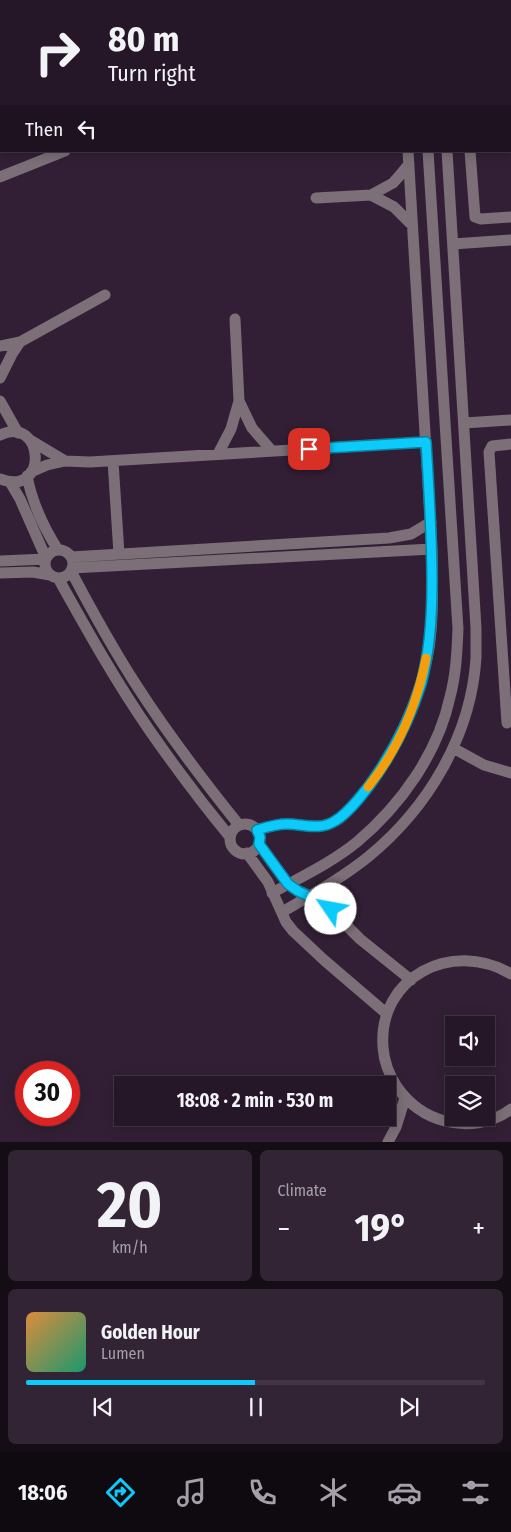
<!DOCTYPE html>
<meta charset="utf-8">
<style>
:root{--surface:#261728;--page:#322434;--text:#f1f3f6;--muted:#a49fa8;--line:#423645;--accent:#0ccafa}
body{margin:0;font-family:"Fira Sans Condensed",sans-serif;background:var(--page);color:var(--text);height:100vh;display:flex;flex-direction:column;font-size:19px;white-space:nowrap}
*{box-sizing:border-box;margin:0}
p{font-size:16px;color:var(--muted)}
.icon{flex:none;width:28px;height:28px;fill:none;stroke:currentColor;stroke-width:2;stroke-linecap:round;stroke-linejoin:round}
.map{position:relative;height:1142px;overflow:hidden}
.sheet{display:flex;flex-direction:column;gap:8px;padding:8px;background:#150d16;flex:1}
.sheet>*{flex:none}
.guide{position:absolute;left:0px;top:0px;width:511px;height:152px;box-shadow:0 2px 12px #0003,0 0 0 1px var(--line);background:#261728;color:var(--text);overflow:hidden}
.fabs{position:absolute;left:445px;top:1016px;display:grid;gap:10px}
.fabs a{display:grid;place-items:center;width:50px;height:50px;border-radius:0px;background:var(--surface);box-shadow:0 2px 12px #0003,0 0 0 1px var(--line);font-size:25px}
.speed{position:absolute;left:15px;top:1061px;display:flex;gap:10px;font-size:25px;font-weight:700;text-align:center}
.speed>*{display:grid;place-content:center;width:65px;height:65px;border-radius:50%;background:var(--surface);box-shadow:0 2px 12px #0003,0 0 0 1px var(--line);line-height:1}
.speed .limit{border:8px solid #d22;background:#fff;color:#111}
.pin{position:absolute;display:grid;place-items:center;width:42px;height:42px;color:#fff;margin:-21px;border-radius:10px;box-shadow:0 2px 8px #0006}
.me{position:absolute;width:55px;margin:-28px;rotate:303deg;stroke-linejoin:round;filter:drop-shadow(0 0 4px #0008)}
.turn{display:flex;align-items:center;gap:18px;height:105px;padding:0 25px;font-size:22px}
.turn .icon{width:65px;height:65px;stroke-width:2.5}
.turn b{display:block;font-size:35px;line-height:42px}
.then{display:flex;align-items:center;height:48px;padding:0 25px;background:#0003;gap:10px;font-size:19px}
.big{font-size:38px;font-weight:700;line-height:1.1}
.sheet .card{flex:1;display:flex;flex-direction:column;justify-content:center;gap:8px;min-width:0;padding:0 18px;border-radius:8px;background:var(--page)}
.sheet .dial{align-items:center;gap:0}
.dial b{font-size:65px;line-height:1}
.song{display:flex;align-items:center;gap:15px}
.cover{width:60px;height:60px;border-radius:8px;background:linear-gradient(135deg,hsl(30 70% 55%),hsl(160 70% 35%))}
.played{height:5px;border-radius:2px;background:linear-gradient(90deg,var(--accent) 50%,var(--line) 50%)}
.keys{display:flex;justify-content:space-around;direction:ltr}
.heat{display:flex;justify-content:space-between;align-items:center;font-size:28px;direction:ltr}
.sheet .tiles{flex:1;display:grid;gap:8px;grid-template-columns:1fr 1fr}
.card:last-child{grid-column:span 2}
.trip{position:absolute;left:114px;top:1076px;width:282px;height:50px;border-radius:0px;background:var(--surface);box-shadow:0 2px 12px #0003,0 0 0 1px var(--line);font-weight:700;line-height:50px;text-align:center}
.tabs{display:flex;height:80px;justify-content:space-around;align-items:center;background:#0f0910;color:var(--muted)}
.tabs .icon{width:35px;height:35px}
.tabs .active{color:var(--accent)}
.tabs b{font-size:22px;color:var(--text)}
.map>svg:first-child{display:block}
</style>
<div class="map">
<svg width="511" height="1142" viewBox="0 0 511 1142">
<rect width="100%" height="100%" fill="#321f35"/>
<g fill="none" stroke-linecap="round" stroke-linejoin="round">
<!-- minor -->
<path stroke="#7c6f77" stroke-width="11" d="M395,0L396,1
M419,0V1
M438,0V1
M461,0V1
M206,1L207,0
M0,23H1
M470,151L475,217L481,219L511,217
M0,177L65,151
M371,195L394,207L412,225
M316,198L371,195L393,183L401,174L409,164
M453,244L511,240
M0,346L20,342L105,295
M0,378L12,354L20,342
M0,401L18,433
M239,401L252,428L272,451
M464,423L511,420
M0,435C44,414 50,498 0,479
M30,440L65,461
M218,454L231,429L239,401L235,319
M113,461L119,554
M31,472L47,465L65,461L90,462L426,442
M27,476C32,502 44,528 58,550
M10,482L20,499L46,558
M45 564a14 14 0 1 1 28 0a14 14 0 1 1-28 0Z
M71,557L389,538L411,534L431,522
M0,561L46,559
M72,568L432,549
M71,571C91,609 112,647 135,683C167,733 202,779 239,825
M0,573L33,572L50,575
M58,578C87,630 116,682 150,731C175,767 202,803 230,837
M507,723L489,452L492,446L511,444
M453,748L484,765L511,773
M230 839a15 15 0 1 1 30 0a15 15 0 1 1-30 0Z
M257,830C267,827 276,824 287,824C304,824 319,831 335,821C348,814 367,789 376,776C402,737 421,695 429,648C434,615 432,582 432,549L408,151
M259,844L288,884L298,891L314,897L328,907L360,939L411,980
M247,853L268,882L286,922L293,931L324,960L387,1014
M272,893C301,877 331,863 357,842C401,805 438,753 450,697C456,675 457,652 458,629L428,151
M282,912C311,895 342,878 368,857C428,808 471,736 476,658C476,648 476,638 476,628L447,151
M511,974C452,939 378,977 383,1047C384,1062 389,1075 397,1087C409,1104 425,1116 445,1121C467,1127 493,1123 511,1109
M388,1142L396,1127L405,1098"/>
</g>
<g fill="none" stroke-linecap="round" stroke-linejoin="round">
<defs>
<path id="route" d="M309,449L426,442C429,489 432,536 432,583C432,617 430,651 421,684C411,716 396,746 378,773C369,787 349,813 335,821C319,831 304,824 287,824C276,824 267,827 257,830L260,837L259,844L288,884L298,891L321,902L331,909"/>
</defs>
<!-- route casing -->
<use href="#route" stroke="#0883a2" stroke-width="12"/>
<!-- route -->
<use href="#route" stroke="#0ccafa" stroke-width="9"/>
<!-- slow -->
<path stroke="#f59e0b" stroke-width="9" d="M368,787C398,750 417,704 426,658"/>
</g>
</svg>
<div class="fabs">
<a><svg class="icon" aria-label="sound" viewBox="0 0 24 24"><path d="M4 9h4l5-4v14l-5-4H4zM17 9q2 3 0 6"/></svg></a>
<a><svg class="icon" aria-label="layers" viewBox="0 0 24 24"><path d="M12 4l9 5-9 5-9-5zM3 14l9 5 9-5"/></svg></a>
</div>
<div class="speed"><div class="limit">30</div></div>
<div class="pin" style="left:309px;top:449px;background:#d93025"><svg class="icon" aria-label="arrive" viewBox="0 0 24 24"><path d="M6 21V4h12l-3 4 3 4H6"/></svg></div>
<svg class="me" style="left:331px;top:909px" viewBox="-20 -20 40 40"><circle r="19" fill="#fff"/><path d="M0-13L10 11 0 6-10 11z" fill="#0ccafa"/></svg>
<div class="trip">18:08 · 2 min · 530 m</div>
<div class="guide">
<div class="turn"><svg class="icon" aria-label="right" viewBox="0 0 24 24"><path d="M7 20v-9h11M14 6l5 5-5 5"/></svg><div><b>80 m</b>Turn right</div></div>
<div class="then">Then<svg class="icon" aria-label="left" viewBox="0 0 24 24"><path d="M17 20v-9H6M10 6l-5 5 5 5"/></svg></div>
</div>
</div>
<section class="sheet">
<div class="tiles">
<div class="card dial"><b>20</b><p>km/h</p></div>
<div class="card"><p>Climate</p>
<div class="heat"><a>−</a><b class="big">19°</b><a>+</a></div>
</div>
<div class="card">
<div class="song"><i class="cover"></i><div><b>Golden Hour</b><p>Lumen</p></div></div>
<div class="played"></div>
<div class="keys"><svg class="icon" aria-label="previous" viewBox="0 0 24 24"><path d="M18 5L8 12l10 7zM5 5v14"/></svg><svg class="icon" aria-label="pause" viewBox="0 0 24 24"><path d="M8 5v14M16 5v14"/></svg><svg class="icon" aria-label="next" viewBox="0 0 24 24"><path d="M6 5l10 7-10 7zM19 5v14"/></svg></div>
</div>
</div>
</section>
<nav class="tabs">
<b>18:06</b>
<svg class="icon active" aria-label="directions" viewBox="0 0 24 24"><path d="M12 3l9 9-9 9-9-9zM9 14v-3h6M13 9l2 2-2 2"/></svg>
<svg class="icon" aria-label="music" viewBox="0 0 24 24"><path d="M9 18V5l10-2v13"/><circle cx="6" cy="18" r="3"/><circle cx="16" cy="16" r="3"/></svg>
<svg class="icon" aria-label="phone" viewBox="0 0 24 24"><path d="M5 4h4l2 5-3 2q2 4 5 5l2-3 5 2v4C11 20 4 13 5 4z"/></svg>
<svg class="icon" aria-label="climate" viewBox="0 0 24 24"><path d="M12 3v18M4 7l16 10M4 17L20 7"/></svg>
<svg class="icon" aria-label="car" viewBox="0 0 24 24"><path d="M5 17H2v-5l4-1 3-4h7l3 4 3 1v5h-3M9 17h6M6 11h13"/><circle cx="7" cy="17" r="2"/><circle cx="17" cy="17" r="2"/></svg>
<svg class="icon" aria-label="filters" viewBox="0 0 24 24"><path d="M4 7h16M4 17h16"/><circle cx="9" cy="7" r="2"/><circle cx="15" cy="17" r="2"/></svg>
</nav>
